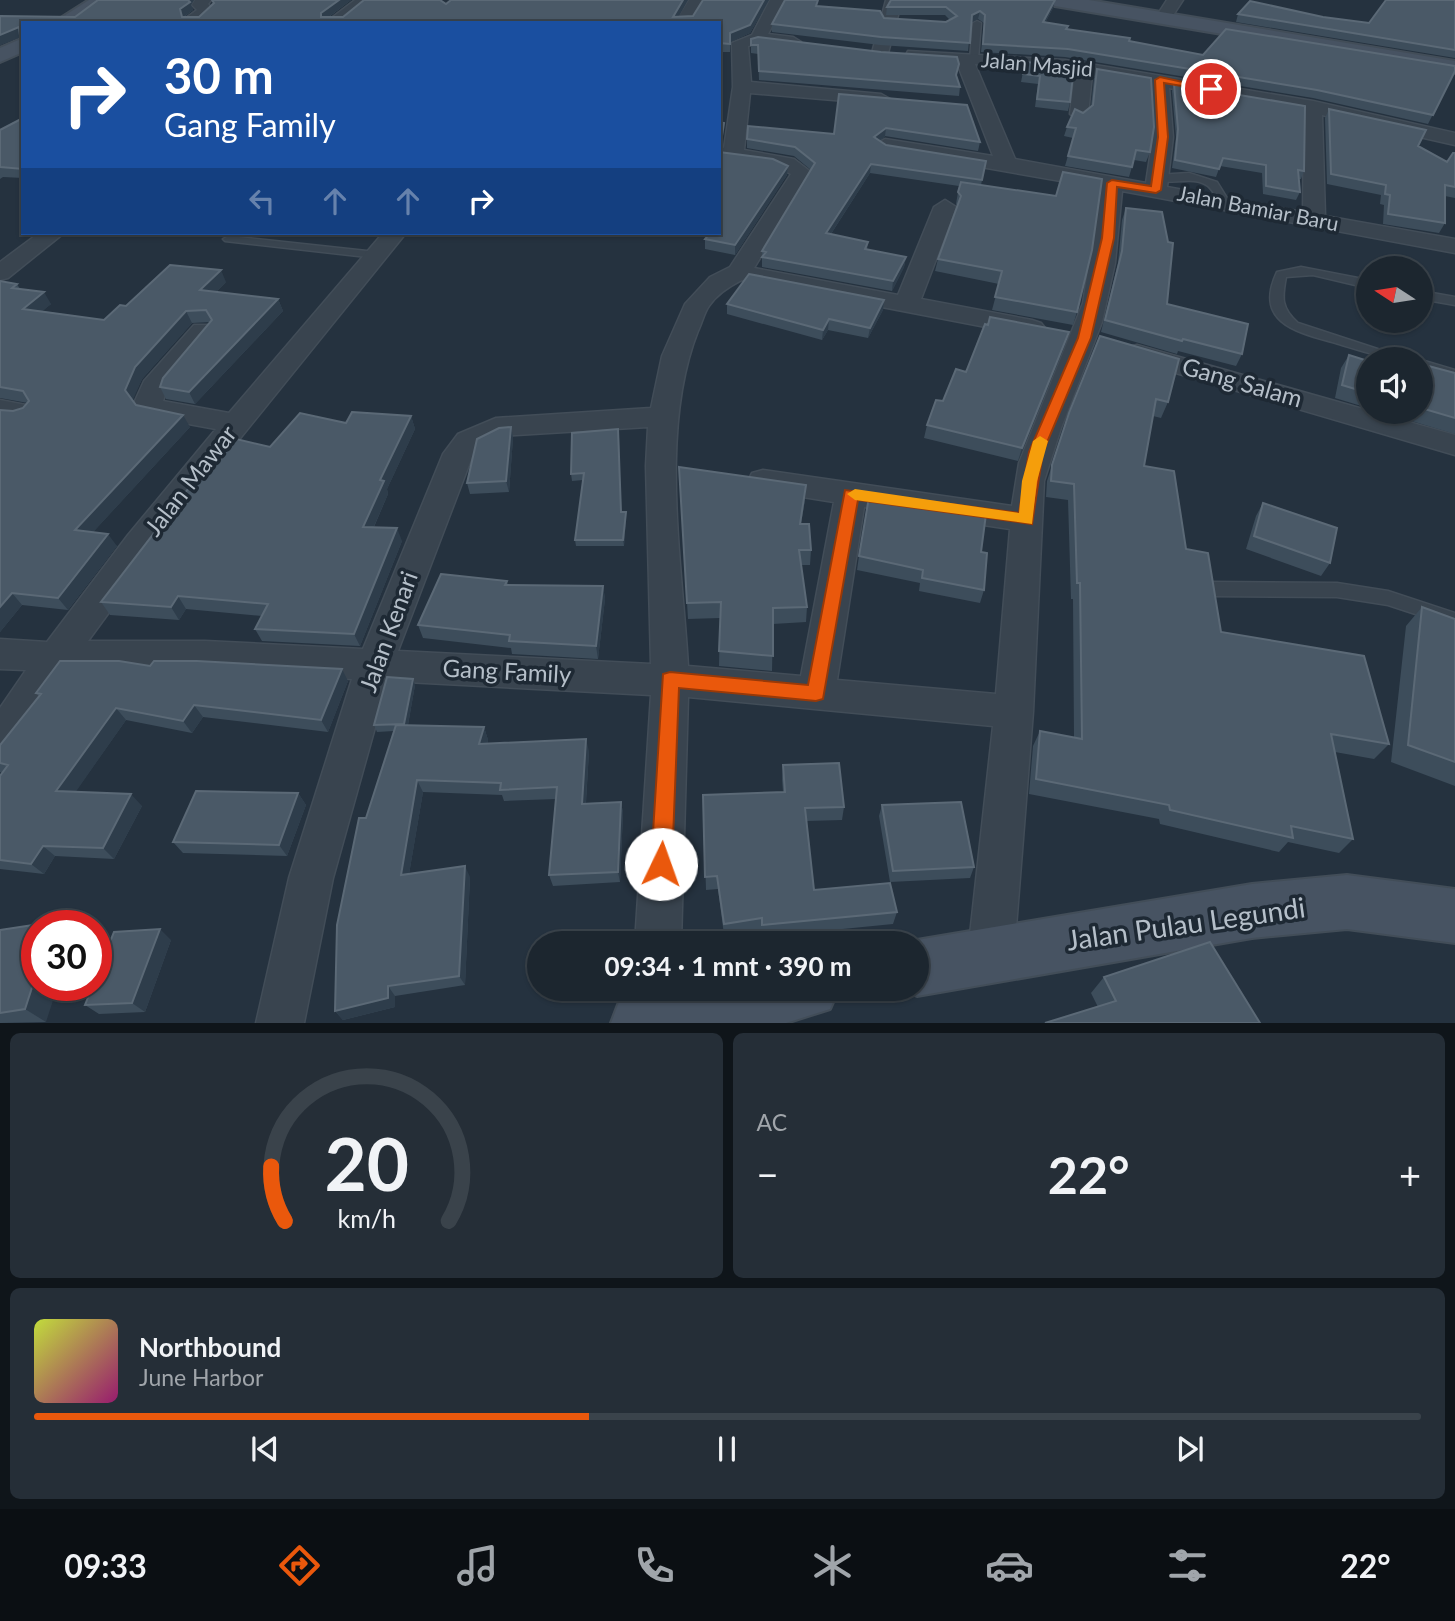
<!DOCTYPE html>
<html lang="id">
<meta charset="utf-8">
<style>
:root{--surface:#1c262f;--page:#252e37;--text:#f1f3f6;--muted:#a0a5aa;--line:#3a434b;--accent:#ea580c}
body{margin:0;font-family:Lato,sans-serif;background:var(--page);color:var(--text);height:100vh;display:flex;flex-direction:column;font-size:26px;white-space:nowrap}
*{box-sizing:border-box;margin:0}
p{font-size:23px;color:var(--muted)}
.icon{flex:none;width:38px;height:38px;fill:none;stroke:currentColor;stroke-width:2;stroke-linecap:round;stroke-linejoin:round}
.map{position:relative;height:1023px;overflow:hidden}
.panel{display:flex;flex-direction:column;gap:10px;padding:10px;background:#0f151a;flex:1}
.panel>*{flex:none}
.hud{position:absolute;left:21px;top:21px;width:700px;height:214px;border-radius:0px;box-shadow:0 2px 5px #0004,0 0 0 2px var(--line);background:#1a4fa0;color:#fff;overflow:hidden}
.needle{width:46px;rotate:282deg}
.fabs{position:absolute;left:1356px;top:256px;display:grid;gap:14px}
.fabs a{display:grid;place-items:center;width:77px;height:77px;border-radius:50%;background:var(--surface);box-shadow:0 2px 5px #0004,0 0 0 2px var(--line);font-size:35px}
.speed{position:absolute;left:21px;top:910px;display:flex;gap:14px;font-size:35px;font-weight:700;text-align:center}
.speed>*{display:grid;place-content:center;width:91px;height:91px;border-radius:50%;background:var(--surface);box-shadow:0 2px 5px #0004,0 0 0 2px var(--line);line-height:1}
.speed .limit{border:10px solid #d22;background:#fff;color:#111}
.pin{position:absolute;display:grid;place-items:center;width:60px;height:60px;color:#fff;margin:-30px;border:4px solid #fff;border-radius:50%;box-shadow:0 2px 7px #0007}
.me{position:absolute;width:77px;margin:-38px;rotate:3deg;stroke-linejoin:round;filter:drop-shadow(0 0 5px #0008)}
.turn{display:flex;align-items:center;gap:24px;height:147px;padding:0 28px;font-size:32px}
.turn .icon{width:91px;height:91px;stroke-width:2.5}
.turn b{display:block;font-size:49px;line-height:60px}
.lanes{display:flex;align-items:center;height:66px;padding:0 28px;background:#0003;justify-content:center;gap:35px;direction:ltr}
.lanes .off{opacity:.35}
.big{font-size:52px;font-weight:700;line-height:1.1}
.panel .widget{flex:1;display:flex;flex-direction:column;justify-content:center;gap:10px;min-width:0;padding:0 24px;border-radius:10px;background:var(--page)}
.panel .dial{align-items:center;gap:0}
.dial svg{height:182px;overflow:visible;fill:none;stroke:var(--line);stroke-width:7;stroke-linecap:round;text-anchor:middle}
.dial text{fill:var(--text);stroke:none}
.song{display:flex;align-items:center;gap:21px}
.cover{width:84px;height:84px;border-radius:10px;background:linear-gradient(135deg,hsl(70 70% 55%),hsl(320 70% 35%))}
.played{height:7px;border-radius:4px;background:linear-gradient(90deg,var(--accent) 40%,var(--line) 40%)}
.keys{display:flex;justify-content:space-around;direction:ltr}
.heat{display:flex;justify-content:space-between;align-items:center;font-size:38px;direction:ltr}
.panel .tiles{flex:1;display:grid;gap:10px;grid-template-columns:1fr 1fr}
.widget:last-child{grid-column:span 2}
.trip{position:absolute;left:527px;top:931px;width:402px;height:70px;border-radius:35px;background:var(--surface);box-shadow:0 2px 5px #0004,0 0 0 2px var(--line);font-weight:700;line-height:70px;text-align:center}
.dock{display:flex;height:112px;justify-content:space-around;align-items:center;background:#0b0f13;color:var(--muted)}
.dock .icon{width:49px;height:49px}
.dock .selected{color:var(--accent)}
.dock b{font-size:32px;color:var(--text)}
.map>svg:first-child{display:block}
</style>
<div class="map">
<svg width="1455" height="1023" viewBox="0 0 1455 1023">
<rect width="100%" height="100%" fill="#25323f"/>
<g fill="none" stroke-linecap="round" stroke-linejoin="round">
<defs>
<path id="lane" d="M977,21L981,23L978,59L974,62L970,59L973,23Z
M1189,173L1217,182L1230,203L1229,205H1221C1218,200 1213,190 1208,186C1191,174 1167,188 1152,178L1157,175Z
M229,236L376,252L382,255L376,258L225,241L223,239Z
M1301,267L1368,280V288L1313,275L1286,277C1282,298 1281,308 1298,323L1408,359C1384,359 1362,351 1339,344C1301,333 1252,325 1277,272Z
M1421,291L1455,297V305L1421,299Z
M1421,360L1455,370V379L1421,368Z
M1212,582L1337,583L1388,591L1455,613V627L1388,605L1337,597L1212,596L1206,594L1204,589L1206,584Z"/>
<path id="street" d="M195,0H211L208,4L214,11L200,23H185L186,18L197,10L192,5Z
M355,0H373L344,23H325Z
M689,0H705L691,23H675Z
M770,0H786L768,34L793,37L801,42C790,53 764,41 748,46L751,82L881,94L890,99L881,104L750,93L744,150L794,159L812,173L754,268L898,295L934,207L945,200L956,207L921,299L1032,320L1041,323L1045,328L1041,333L1032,336L742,280C730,286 717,294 709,306C704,313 702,323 698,331C659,429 682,562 688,666L801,676L834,502L752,489L748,481L752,473L763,470L1012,506L1019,463L1083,303L1101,188L878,149L875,145L885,139L993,156L957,63L914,60L908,59L906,55L908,51L1065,60L1313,101L1455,133V145L1322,115L1325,216L1455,239V253L1122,191L1115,263L1102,322L1061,428L1044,481L1033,712L1014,953L1007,969L991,976L975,969L968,953L993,726L688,697L681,943H635L651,695L388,681L333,878L304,1023H256L289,878L352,679L205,671H66L14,752L0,757V708L26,670L0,669V639L47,642L128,535L216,429L145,416L134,403L144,381L194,325H212L216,330L167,389L163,401L229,413L383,233H406L200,488L88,641H205L363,649L443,454L458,434L496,418L651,408L662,356L685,304L710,277L730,267L791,174L773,166L719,159V147L724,148L733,87L732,43L752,35ZM975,64L1075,72L1070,114L1079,120L1088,114L1092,75L1151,85L1153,137L1146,183L1015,159ZM1169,88L1304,111L1303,212L1167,187L1173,137ZM648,427L646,466L651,664L398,651L472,457L478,448L501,436ZM864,507L1010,529L996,694L837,680Z
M886,0H902L888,53L880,58L872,53Z
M1167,0H1183L1170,20H1158L1156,17Z
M39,233H64L8,278L0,280V262Z
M1137,345L1455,435V455L1128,359L1124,353L1128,347Z
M0,400L31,406L35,412L31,418L21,421L0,418Z"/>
<path id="secondary" d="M89,0H112L77,23H53Z
M1046,0H1089L1455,61V73L1055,6Z
M23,38V52L0,62V48Z
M1347,875L1455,889V943L1347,929L1252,938L917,996L899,989H917V943H909L917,940L1252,884Z
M666,989H839L830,1009L786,1023H611L619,1002Z"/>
</defs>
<!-- lane casing -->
<use href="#lane" stroke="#424d58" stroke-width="3"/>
<!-- street casing -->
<use href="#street" stroke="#424d58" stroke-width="3"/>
<!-- secondary casing -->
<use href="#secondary" stroke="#424d58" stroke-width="4"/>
<!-- lane -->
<use href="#lane" fill="#39444f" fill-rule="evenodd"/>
<!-- street -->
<use href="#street" fill="#39444f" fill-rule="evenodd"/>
<!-- secondary -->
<use href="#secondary" fill="#475362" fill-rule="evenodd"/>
</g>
<!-- wall -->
<path fill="#3d4d5b" d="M98,0H194L191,5L193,10L184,17H199L213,3L212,0H351L329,17H343L364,0H440L446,4L451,0H688L678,17L693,16L703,0H769L750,33L730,42V52H719V23H23V47L21,44L20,37L0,45V16L75,17Z
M1455,0V58L1236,22L1238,14L1323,17L1369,23Z
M819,6L884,18L946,22L950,20L945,15H886L887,7L1053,8L1045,23L1068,26L1067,29L1203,55L1455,71L1428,124L1313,98L1065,57L981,52L984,23L978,19L971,22L968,51L880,45L772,32V24Z
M751,39L957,77L960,87L959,96L759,80L758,54L751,53Z
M1025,62L1070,102L1068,111L1035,107L1038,84L1021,82Z
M1097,69L1150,152L1146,162L1134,160L1129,177L1065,166L1073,138L1064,136L1067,127L1091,106L1094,78Z
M1174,84L1304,171L1301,179H1299L1300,192L1296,200L1263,194L1262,173L1220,166L1216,177L1172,168L1176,137L1172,91Z
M839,94L980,142L978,151L885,136L880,141L886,145L986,161L981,185L1077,312L1073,325L992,310L999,284L935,271L938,259L957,206L956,204L959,186L870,173L831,234L868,242L867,250L906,257L904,267L892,291L762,267V251L811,170L794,156L747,148V139L834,134Z
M1329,109L1418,146L1447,162L1455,153V198L1445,196V223L1439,233L1383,224L1384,205L1380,204L1381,195L1327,184L1325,118Z
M23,118V178L3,177L0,179V130Z
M788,166L787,175L735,255L705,249V239L709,234L695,233H719Z
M1126,208L1167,304L1242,354L1236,366L1178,351L1177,354L1101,332L1118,263L1122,220Z
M0,281L17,284L20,289L51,304L42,311L104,320L126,306L226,282L216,292L278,299L283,311L195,404L166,399L160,387L210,322L192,323L142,379L132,400L136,405L190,427L93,532L117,546L68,610L22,605L0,632V410L13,411L23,408L28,403L0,398Z
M884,300L883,310L868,338L828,330L822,340L727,314V304Z
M1100,336L1168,402L1161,418L1153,416L1144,466L1186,549L1221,632L1389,744L1374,759L1335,752L1353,839L1339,853L1288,842L1279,852L1160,824L1159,819L1029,794L1033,746L1040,731L1074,738L1073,599H1071L1068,500L1046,497L1047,481L1069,413Z
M1065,345L1018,461L924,438L927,425L943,401L966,372Z
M1349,355L1368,361V408L1335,398L1341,368Z
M1421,364L1455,373V434L1378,411H1421Z
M411,416L415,429L387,489L388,494L374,527L402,541L360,646L262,641L255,629L262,616L186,609L179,620L110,615L101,602L270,447L346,423Z
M511,427L513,438L509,492L470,494L467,483Z
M619,436L621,512L626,518L624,546H576L575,540L583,480L572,481L571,474Z
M679,467L805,500L801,524L811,550L810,565H801L807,607L806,622L773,624L772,671L719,666L720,618L688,619Z
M1263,503L1330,563L1321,576L1246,549L1256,516Z
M981,552L984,590L980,603L919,591L920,583L857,570L859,556Z
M507,581L508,585L603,586L605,599L598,659L512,654L511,648L423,638L418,625Z
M1422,607L1455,619V786L1391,762L1406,626Z
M150,666L348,681L328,732L203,717L192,733L126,720L75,792L142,806L114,859L55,856L44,874L0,869V776L2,773L0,772V745L39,696L36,693Z
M415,685L408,725L484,727L488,740L487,744L589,751L586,803L621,802L623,813L620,882L553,886L549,875L556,799L504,801L502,795L423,792L409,874L470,877L465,985L395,996V1007L343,1020L335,1011L394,731L377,732L374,725Z
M783,765L844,807L842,820L806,821L814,890L897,912L893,924L762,937L761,930L724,935L718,889L706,890L703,795L783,792L782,779Z
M298,793L306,805L287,856L183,853L173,842Z
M882,805L974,867L970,878L890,882L879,816Z
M0,930L46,1022L0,1023Z
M171,940L145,1012L99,1014L85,1005Z
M1104,977L1260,1023L1098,1007L1091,993Z"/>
<!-- shaded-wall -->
<path fill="#2e3d4b" d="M188,0H194L191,5L193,10L183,17H182L180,9Z
M339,0H351L323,21L321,17V13Z
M683,0H688L675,23L673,17Z
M764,0H769L750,33L730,42V33Z
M1055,0L1053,8L1041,30L1043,22Z
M980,11L978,19L970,23L972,15Z
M19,27L23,36L0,45V35Z
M724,123L722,145L719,146V137Z
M886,128L885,136L873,146L874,137Z
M871,164L870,173L825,243L826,233Z
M788,166L787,175L735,255V245Z
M906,257L904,267L892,291L893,281Z
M221,270L226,282L206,302L200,290Z
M44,292L51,304L31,321L23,309Z
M278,299L283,311L195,404L189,392Z
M884,300L883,310L868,338L870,328Z
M186,311L192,323L142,379L132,402L125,390L135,367Z
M829,319L828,330L822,340L823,330Z
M1069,332L1065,345L1018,461L1022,448Z
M183,415L190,427L84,542L75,530Z
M411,416L415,429L387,489L388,494L368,540L363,527L380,480Z
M511,427L513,438L509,492L506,481Z
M806,485L805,500L798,539L800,524Z
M626,512V518L624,546L623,540Z
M397,528L402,541L360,646L354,634Z
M108,534L117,546L68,610L58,598Z
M603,586L605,599L598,659L596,646Z
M12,593L22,605L0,632V607Z
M178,596L186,609L179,620L171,607Z
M342,669L348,681L328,732L321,720Z
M413,679L415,685L407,730L404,724Z
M194,705L203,717L192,733L183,721Z
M116,708L126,720L68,803L56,791Z
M484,727L488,740L484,756L479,744Z
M586,739L589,751L585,815L582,804Z
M417,780L423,792L407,886L401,875Z
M298,793L306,805L287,856L279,845Z
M131,794L142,806L114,859L103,848Z
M621,802L623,813L620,882L618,872Z
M43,846L55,856L44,874L31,864Z
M465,866L470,877L465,985L459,976Z
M160,929L171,940L145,1012L132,1003Z
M37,972V985H58L46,1022L25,1009Z
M388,986L395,996V1007L343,1020L335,1011Z"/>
<!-- building -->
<path fill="#4a5967" stroke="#5b6976" stroke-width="2" d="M98,0H188L190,2L180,9L182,17H199L214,3L212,0H339L321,13V17H343L364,0H440L446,4L451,0H683L673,17L693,16L703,0H764L750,25L730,33V44L719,43V23H23V44H21L19,27L0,35V16L75,17Z
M785,0H818L816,6L880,11L884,18L946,22L957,16L946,7H887L891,0H1055L1043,22L1068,26L1066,29L1130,38L1129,41L1203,55L1226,29L1455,66V71L1433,115L1317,90L1068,49L983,44L985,15L980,11L972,15L970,43L881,37L772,24Z
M1386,0H1455V50L1238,14L1250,1L1323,17L1369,23Z
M758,37L881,52L957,57L959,64L956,75L960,87L759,71L758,45H751V39Z
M1025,62L1074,66L1070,102L1037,99L1040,76L1023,74Z
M1097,69L1151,78L1154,127L1150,152L1136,150L1132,167L1068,156L1076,128L1067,127L1075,109L1083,113L1093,105Z
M1174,84L1305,106L1304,171L1298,170L1300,192L1266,186V165L1223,158L1219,169L1175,160L1178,129Z
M839,94L967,105L980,142L886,128L874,137L886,145L986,161L982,180L871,164L826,233L868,242L865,249L906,257L893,281L762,257L766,252L762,251L815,163L795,147L747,139L748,126L834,134Z
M1329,109L1426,130L1418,146L1447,162L1453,153H1455V187L1445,185V223L1388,214L1390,195L1385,194L1386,185L1331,174Z
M23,118V169L0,167V130Z
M719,122L724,123L722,136L719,137Z
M719,152L773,159L788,166L735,245L705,239L710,233H719Z
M1063,172L1102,179L1092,250L1077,312L995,297L1002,271L938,259L961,196L958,192L961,182L1056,196Z
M1126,208L1162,212L1168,242L1173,243L1167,304L1248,324L1242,354L1183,339L1182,341L1105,320L1122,251Z
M170,265L221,270L200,290L278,299L189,392L160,387L163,378L212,320L206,310L186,311L135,367L125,390L136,405L183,415L75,530L108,534L58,598L12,593L0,607V410L13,411L23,408L29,401L23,391L0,387V281L17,284L12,288L44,292L23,309L104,320L120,305L126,306Z
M749,274L884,300L870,328L829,319L823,330L727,304Z
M990,317L1069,332L1022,448L927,425L936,400L943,401L956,369L966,372L985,324L988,325Z
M1100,336L1179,359L1168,402L1156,399L1144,466L1174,471L1186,549L1208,553L1221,632L1364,656L1389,744L1331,734L1353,839L1291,826L1293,838L1170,810L1169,805L1036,779L1040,731L1082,739L1080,583H1077L1074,484L1051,481L1052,465L1069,413Z
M1349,355L1368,361V393L1342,385Z
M1421,364L1455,373V418L1421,408Z
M352,412L411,416L380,480L384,481L363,527L397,528L354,634L255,629L268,604L178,596L171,607L101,602L228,437L270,447L300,413L346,423Z
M511,427L506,481L467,483L477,439L499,428Z
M618,429L621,512H626L623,540H575L584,473L571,474L572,433Z
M679,467L806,485L800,524H809L811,550H799L807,607L773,608V656L719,651L721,602L687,603Z
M869,497L986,514L981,552L987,553L984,590L922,578L923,570L859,556Z
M1263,503L1337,528L1330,563L1254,536Z
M441,574L507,581L505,585L603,586L596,646L509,641L510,635L418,625Z
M1422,607L1455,619V762L1408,745Z
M60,661H119L150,666L154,661H197L342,669L321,720L194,705L183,721L116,708L56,791L131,794L103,848L43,846L31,864L0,860V776L8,765L0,763V745L41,694L36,693Z
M387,677L413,679L404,724L374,725Z
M396,725L484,727L479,744L586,739L582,804L621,802L618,872L549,875L557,787L500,790L501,783L417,780L401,875L465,866L459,976L388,986V998L335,1011L337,925L359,818H366Z
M839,763L844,807L805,808L814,890L890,883L897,912L762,925V918L724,924L717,876L705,877L703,795L785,792L783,765Z
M196,791L298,793L279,845L173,842Z
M961,802L974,867L893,871L882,805Z
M53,922L52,926H37V972L25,1009L0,1013V930Z
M160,929L132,1003L85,1005L93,985H96V977L114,932Z
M1210,942L1260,1023H1045L1116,1001L1104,977Z"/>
<!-- route -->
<path fill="#ea580c" stroke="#983908" stroke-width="2" d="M1160,77L1215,89L1211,91L1164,83L1168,137L1161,190L1156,193L1117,187L1114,238L1091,338L1043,452L1032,524L858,500L823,699L816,701L679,688L672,864L669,872L661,875L654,872L651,864L663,674L670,672L808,685L845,490L1019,513L1029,452L1078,338L1102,238L1107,183L1112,180L1151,186L1158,137L1155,80Z"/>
<!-- slow -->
<path fill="#f59e0b" d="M1040,436L1048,441L1037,481L1032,524L855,500L847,494L855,489L1019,513L1022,481L1033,441Z"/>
<g text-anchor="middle" stroke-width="7" stroke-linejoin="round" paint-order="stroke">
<!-- far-street labels -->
<g font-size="21" fill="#b5bfc9" stroke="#1e2934">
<text transform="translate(1037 65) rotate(5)" y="7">Jalan Masjid</text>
<text transform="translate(1258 209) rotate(11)" y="7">Jalan Bamiar Baru</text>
</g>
<!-- street labels -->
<g font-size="24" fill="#b5bfc9" stroke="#1e2934">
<text transform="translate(1242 383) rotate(16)" y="8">Gang Salam</text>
<text transform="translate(191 481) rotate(-52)" y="8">Jalan Mawar</text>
<text transform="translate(389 632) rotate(-70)" y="8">Jalan Kenari</text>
<text transform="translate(507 672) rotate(3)" y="8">Gang Family</text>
</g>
<!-- near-street labels -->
<g font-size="28" fill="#b5bfc9" stroke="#1e2934">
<text transform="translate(1186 924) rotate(-8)" y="10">Jalan Pulau Legundi</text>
</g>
</g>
</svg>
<div class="fabs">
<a><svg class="needle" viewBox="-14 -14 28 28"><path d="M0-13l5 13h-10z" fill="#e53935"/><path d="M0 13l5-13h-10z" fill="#a0a5aa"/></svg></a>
<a><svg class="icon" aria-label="sound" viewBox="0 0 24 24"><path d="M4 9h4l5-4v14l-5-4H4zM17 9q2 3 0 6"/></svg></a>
</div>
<div class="speed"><div class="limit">30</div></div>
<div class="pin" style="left:1211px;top:89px;background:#d93025"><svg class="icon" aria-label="arrive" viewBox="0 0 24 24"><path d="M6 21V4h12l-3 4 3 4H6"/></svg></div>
<svg class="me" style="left:661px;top:864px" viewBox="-20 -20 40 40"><circle r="19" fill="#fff"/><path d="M0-13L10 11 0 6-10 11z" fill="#ea580c"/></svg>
<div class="trip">09:34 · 1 mnt · 390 m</div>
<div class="hud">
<div class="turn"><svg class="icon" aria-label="right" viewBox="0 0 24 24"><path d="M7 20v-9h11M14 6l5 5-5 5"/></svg><div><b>30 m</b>Gang Family</div></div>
<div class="lanes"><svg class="icon off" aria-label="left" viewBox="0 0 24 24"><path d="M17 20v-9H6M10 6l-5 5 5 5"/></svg><svg class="icon off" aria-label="ahead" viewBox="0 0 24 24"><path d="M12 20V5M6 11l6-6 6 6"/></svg><svg class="icon off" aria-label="ahead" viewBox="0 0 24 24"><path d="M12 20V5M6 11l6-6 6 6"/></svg><svg class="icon" aria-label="right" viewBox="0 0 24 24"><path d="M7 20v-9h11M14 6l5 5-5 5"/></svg></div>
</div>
</div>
<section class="panel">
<div class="tiles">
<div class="widget dial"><svg viewBox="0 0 100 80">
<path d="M14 69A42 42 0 1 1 86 69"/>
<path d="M14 69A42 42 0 0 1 8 45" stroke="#ea580c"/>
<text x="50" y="56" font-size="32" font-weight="700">20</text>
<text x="50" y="72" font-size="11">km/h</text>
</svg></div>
<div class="widget"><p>AC</p>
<div class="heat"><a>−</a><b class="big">22°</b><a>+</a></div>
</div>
<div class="widget">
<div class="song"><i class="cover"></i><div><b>Northbound</b><p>June Harbor</p></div></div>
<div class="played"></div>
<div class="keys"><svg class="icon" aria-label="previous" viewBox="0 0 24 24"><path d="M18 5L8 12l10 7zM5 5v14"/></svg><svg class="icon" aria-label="pause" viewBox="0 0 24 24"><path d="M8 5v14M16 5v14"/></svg><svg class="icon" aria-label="next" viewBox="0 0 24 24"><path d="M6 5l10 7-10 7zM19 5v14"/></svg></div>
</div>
</div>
</section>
<nav class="dock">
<b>09:33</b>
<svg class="icon selected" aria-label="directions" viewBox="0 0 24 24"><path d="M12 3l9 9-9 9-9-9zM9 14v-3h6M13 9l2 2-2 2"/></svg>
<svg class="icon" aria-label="music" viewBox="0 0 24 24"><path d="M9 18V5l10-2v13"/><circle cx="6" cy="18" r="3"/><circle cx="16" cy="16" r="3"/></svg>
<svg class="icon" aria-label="phone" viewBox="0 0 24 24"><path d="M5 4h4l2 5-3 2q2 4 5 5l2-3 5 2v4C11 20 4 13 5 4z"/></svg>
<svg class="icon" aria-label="climate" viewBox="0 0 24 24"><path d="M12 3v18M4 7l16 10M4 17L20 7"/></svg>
<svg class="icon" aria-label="car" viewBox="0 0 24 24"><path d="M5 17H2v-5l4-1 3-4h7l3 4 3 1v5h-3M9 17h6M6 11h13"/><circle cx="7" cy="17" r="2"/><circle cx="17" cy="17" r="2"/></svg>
<svg class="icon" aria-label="filters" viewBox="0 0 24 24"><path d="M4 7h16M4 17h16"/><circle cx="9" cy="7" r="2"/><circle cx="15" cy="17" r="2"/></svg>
<b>22°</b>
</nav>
